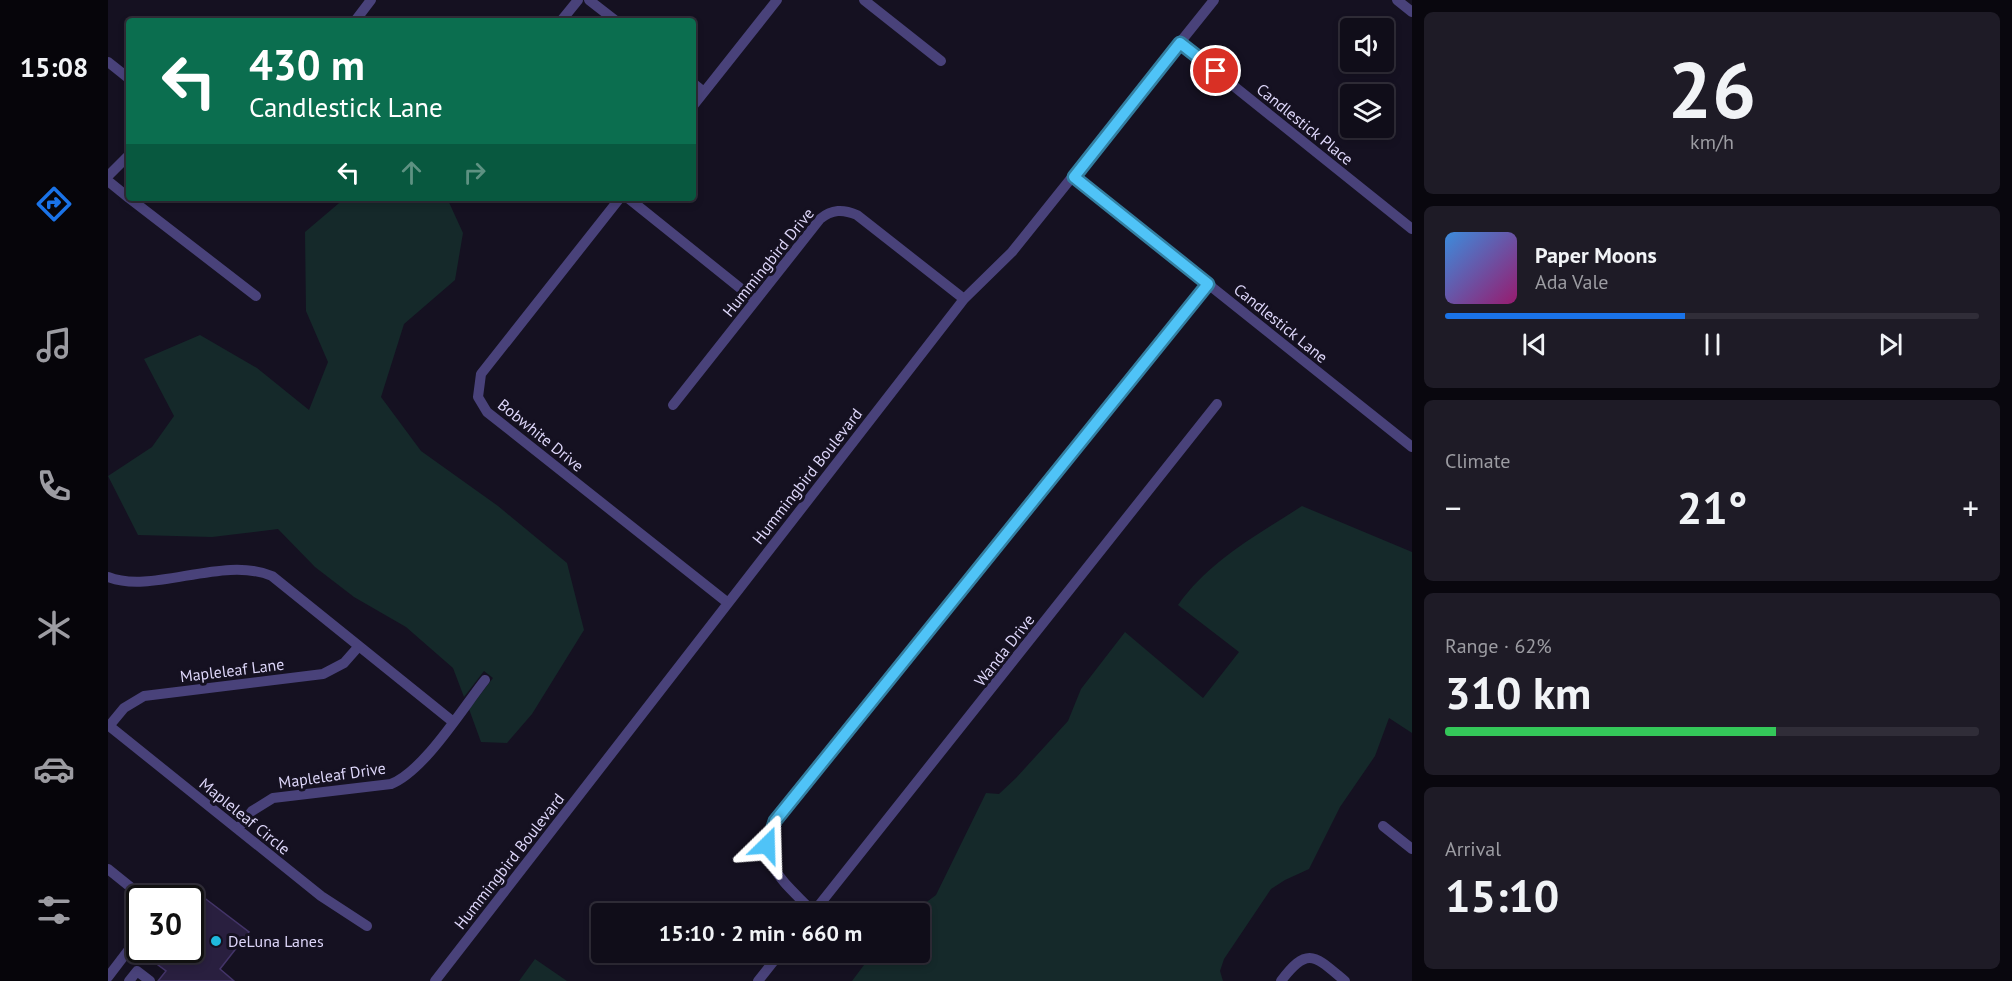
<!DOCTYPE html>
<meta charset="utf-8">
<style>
:root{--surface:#100d19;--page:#1e1b26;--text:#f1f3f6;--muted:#9c9ca2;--line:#302d38;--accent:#1a73e8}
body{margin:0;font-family:"PT Sans",sans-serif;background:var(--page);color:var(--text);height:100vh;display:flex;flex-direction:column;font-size:22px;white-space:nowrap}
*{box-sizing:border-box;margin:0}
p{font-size:20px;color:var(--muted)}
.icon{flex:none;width:33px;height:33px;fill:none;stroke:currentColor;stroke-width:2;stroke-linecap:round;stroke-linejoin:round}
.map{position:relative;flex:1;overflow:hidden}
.side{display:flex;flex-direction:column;gap:12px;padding:12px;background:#09070e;width:600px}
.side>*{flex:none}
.guide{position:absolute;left:18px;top:18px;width:570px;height:183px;border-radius:6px;box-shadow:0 3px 9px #0003,0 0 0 2px var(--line);background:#0b6e4f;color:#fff;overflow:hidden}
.buttons{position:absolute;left:1232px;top:18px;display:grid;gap:12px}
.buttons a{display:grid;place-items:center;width:54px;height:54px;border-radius:6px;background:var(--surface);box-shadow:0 3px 9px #0003,0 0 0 2px var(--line);font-size:30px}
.speed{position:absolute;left:18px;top:885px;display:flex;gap:12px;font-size:30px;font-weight:700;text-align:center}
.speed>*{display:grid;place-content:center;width:78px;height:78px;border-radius:50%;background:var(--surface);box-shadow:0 3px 9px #0003,0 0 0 2px var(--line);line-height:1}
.speed .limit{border:3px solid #111;border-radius:9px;background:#fff;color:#111}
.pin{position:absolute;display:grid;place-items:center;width:51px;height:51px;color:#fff;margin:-26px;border:3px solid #fff;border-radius:50%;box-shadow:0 2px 6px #0007}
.me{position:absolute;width:66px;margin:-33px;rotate:22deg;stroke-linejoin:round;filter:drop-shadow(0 0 4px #0008)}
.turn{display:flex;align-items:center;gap:21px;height:126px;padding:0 24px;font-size:27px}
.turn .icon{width:78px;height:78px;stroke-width:2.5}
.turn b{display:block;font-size:42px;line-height:51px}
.lanes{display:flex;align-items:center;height:57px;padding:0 24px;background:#0003;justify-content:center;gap:30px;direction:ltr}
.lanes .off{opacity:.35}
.big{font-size:45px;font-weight:600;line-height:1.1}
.side .card{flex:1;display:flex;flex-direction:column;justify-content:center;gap:9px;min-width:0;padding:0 21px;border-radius:9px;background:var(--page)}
.side .dial{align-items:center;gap:0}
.dial b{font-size:78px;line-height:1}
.song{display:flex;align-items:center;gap:18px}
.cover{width:72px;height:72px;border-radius:9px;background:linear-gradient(135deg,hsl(210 70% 55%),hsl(320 70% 35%))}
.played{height:6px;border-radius:3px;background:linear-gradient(90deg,var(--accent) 45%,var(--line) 45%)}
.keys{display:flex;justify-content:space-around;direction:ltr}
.heat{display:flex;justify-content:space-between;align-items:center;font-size:33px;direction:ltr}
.charge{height:9px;border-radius:4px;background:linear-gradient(90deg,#34c759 62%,var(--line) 0)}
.trip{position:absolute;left:483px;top:903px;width:339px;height:60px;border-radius:6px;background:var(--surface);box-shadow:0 3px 9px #0003,0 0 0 2px var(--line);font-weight:600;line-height:60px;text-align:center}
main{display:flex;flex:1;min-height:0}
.tabs{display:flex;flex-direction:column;width:108px;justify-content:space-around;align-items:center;background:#06050a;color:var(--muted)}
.tabs .icon{width:42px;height:42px}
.tabs .on{color:var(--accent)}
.tabs b{font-size:27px;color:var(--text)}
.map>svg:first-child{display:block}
</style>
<main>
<nav class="tabs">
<b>15:08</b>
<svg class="icon on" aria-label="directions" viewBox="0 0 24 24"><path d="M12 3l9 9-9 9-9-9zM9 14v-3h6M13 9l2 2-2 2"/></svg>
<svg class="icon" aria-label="music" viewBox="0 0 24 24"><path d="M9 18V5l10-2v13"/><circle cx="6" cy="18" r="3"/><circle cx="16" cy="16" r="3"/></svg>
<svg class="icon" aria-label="phone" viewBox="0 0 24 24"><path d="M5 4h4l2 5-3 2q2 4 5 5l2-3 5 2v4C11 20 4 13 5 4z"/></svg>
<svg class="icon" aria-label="climate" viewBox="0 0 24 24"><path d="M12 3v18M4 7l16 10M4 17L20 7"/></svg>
<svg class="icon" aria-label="car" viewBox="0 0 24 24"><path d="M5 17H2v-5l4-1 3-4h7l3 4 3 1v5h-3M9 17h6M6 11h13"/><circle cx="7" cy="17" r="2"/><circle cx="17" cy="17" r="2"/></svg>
<svg class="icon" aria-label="filters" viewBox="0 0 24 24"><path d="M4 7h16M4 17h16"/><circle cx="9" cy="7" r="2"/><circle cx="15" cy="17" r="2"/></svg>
</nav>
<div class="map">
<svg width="1304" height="981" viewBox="0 0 1304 981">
<rect width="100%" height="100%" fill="#151121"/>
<!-- green -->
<path fill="#15292a" d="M237,198H339L355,233L347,280L296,324L273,397L313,451L390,506L459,563L476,630L424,714L399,743L373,742L361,709L385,678L376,671L356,697L345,668L298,627L246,597L207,567L170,529L104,537L30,535L0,476L44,447L66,416L36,359L92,335L149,368L201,410L220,362L198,311L197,232Z
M1194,506L1304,552V733L1281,718L1267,756L1232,807L1201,869L1177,880L1163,889L1116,959L1112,971L1115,981H744L765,953L812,952V914L804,913L828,895L878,793L891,794L908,778L960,721L973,689L1017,632L1095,698L1131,652L1070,605C1101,561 1149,535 1194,506Z
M427,959L459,981H411Z"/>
<!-- building -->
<path fill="#291f3f" stroke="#433468" stroke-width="1.5" d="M82,887L141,932L112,969L126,981H50L58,971L30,950H82V898H75Z"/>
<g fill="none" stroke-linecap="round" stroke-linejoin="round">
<!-- minor -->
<path stroke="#49427a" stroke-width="10" d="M481,0L508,21
M756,0L833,61
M1289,0L1304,12
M247,21L263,0
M453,21L470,0
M1072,43L1304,229
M0,62L19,77
M585,83L596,92
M585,106L669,0
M0,176L21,155
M966,177L1304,447
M0,181L21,198
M21,198L148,296
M512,198L373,374L370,397L379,412L620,603
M520,198L647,300
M565,405L712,219C724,209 735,209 749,215L856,299
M0,577C44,595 115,555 164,576L344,721
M0,725L213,896L259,926
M1,726L16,708L36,696L215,674L236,663L251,646
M1275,826L1304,849
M130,829L144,811L165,798L283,784C316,771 354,709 377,680
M0,869L36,898
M705,912C679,884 646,863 667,821L1100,283
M704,914L1109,404
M0,977L32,935
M21,981L29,971L42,981
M327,981L856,299L904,252L1106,0
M650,981L673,952
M1173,981C1200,945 1207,956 1237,981"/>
</g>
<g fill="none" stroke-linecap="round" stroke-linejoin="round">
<defs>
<path id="route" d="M659,845L667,821L1100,284L966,177L1072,43L1108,71"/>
</defs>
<!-- route casing -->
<use href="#route" stroke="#337fa1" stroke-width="15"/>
<!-- route -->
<use href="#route" stroke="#4fc3f7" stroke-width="10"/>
</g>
<!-- markers -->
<circle fill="#1fb9dd" stroke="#151121" stroke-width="2" cx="108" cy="941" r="6"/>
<g text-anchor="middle" stroke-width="6" stroke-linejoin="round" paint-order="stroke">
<!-- street labels -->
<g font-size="16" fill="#ddd6f9" stroke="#151121">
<text transform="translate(1197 124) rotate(39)" y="6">Candlestick Place</text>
<text transform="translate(660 262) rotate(-51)" y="6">Hummingbird Drive</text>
<text transform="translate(1173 323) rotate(39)" y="6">Candlestick Lane</text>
<text transform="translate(433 435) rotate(39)" y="6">Bobwhite Drive</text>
<text transform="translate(699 476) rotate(-52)" y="6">Hummingbird Boulevard</text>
<text transform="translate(896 650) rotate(-52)" y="6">Wanda Drive</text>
<text transform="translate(124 670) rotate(-7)" y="6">Mapleleaf Lane</text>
<text transform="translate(224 775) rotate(-8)" y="6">Mapleleaf Drive</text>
<text transform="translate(137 816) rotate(39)" y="6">Mapleleaf Circle</text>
<text transform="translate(401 861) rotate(-52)" y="6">Hummingbird Boulevard</text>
</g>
<!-- poi labels -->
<g font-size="16" fill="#ddd6f9" stroke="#151121" text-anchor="start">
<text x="120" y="947">DeLuna Lanes</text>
</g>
</g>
</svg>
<div class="buttons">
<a><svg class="icon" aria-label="sound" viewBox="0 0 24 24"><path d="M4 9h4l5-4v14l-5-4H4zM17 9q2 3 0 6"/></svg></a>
<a><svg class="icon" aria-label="layers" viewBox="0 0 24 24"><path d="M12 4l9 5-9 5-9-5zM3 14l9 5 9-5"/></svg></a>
</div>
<div class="speed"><div class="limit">30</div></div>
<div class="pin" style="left:1108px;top:71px;background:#d93025"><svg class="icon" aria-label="arrive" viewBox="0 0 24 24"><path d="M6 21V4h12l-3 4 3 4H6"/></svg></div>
<svg class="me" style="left:659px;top:845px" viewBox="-20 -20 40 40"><path d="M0-17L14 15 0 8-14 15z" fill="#4fc3f7" stroke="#fff" stroke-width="4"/></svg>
<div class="trip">15:10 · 2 min · 660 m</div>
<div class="guide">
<div class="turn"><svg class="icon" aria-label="left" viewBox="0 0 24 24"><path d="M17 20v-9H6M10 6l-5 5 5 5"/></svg><div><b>430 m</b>Candlestick Lane</div></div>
<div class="lanes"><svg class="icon" aria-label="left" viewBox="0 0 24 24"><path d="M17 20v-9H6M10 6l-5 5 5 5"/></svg><svg class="icon off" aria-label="ahead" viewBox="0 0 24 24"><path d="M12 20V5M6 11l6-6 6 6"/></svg><svg class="icon off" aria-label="right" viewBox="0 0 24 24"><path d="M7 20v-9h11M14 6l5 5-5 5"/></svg></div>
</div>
</div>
<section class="side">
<div class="card dial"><b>26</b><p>km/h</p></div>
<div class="card">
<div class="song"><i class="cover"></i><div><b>Paper Moons</b><p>Ada Vale</p></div></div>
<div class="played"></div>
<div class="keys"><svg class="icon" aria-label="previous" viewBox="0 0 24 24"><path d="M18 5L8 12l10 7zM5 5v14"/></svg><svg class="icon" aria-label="pause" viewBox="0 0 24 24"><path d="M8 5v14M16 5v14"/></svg><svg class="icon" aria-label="next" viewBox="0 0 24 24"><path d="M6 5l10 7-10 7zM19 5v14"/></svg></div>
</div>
<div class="card"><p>Climate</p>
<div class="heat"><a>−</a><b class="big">21°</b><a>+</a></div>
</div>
<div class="card"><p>Range · 62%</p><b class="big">310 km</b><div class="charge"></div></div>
<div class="card"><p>Arrival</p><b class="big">15:10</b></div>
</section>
</main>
